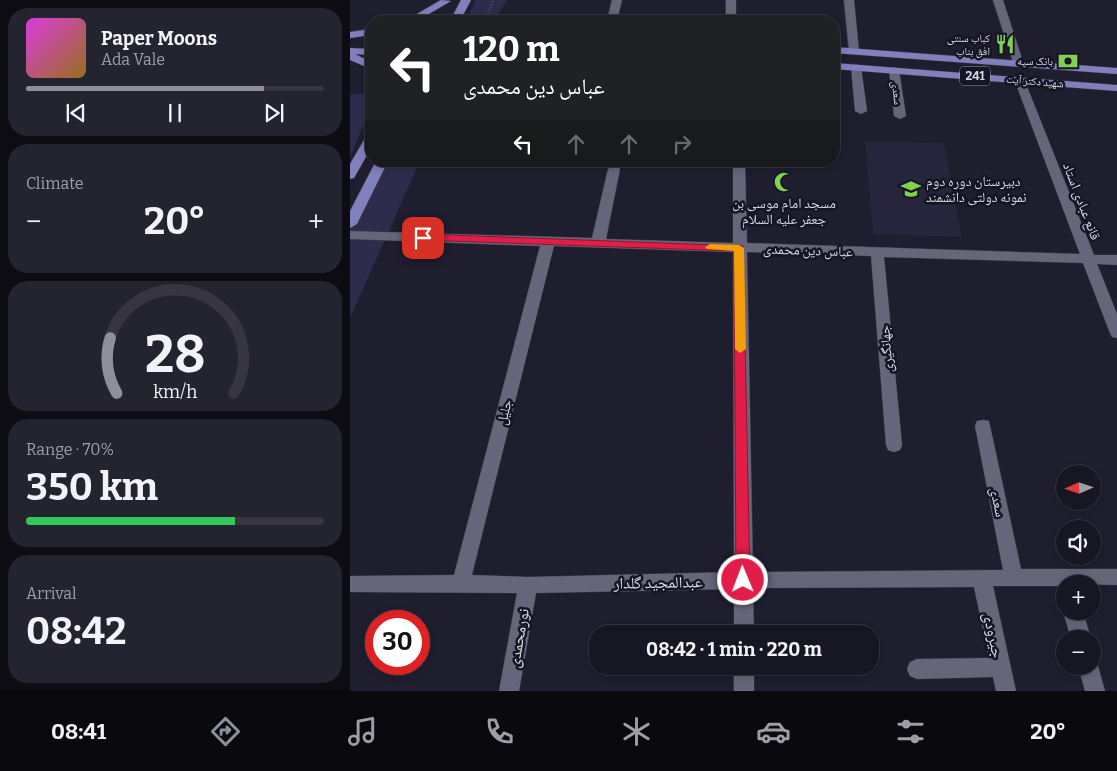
<!DOCTYPE html>
<meta charset="utf-8">
<style>
:root{--surface:#171623;--page:#242330;--text:#f1f3f6;--muted:#9e9fa6;--line:#363541;--accent:#8c9099}
body{margin:0;font-family:Bitter,"Noto Naskh Arabic",serif;background:var(--page);color:var(--text);height:100vh;display:flex;flex-direction:column;font-size:19px;white-space:nowrap}
*{box-sizing:border-box;margin:0}
p{font-size:16px;color:var(--muted)}
.icon{flex:none;width:28px;height:28px;fill:none;stroke:currentColor;stroke-width:2;stroke-linecap:round;stroke-linejoin:round}
.map{position:relative;flex:1;overflow:hidden}
.sheet{display:flex;flex-direction:column;gap:8px;padding:8px;background:#0d0c13;width:350px}
.sheet>*{flex:none}
.banner{position:absolute;left:15px;top:15px;width:475px;height:152px;border-radius:20px;box-shadow:0 2px 8px #0003,0 0 0 1px var(--line);background:#202124;color:#fff;overflow:hidden}
.needle{width:32px;rotate:267deg}
.fabs{position:absolute;left:706px;top:465px;display:grid;gap:10px}
.fabs a{display:grid;place-items:center;width:45px;height:45px;border-radius:50%;background:var(--surface);box-shadow:0 2px 8px #0003,0 0 0 1px var(--line);font-size:25px}
.speed{position:absolute;left:15px;top:610px;display:flex;gap:10px;font-size:25px;font-weight:700;text-align:center}
.speed>*{display:grid;place-content:center;width:65px;height:65px;border-radius:50%;background:var(--surface);box-shadow:0 2px 8px #0003,0 0 0 1px var(--line);line-height:1}
.speed .limit{border:8px solid #d22;background:#fff;color:#111}
.pin{position:absolute;display:grid;place-items:center;width:42px;height:42px;color:#fff;margin:-21px;border-radius:10px;box-shadow:0 2px 8px #0006}
.me{position:absolute;width:55px;margin:-28px;rotate:359deg;stroke-linejoin:round;filter:drop-shadow(0 0 4px #0008)}
.turn{display:flex;align-items:center;gap:18px;height:105px;padding:0 15px;font-size:22px}
.turn .icon{width:65px;height:65px;stroke-width:2.5}
.turn b{display:block;font-size:35px;line-height:42px}
.lanes{display:flex;align-items:center;height:48px;padding:0 15px;background:#0003;justify-content:center;gap:25px;direction:ltr}
.lanes .off{opacity:.35}
.big{font-size:38px;font-weight:700;line-height:1.1}
.sheet .widget{flex:1;display:flex;flex-direction:column;justify-content:center;gap:8px;min-width:0;padding:0 18px;border-radius:20px;background:var(--page)}
.sheet .dial{align-items:center;gap:0}
.dial svg{height:130px;overflow:visible;fill:none;stroke:var(--line);stroke-width:7;stroke-linecap:round;text-anchor:middle}
.dial text{fill:var(--text);stroke:none}
.song{display:flex;align-items:center;gap:15px}
.cover{width:60px;height:60px;border-radius:8px;background:linear-gradient(135deg,hsl(300 70% 55%),hsl(40 70% 35%))}
.played{height:5px;border-radius:2px;background:linear-gradient(90deg,var(--accent) 80%,var(--line) 80%)}
.keys{display:flex;justify-content:space-around;direction:ltr}
.heat{display:flex;justify-content:space-between;align-items:center;font-size:28px;direction:ltr}
.charge{height:8px;border-radius:4px;background:linear-gradient(90deg,#34c759 70%,var(--line) 0)}
.trip{position:absolute;left:239px;top:625px;width:290px;height:50px;border-radius:20px;background:var(--surface);box-shadow:0 2px 8px #0003,0 0 0 1px var(--line);font-weight:700;line-height:50px;text-align:center}
.dock{display:flex;height:80px;justify-content:space-around;align-items:center;background:#09090e;color:var(--muted)}
.dock .icon{width:35px;height:35px}
.dock .on{color:var(--accent)}
.dock b{font-size:22px;color:var(--text)}
main{display:flex;flex:1;min-height:0}
.map>svg:first-child{display:block}
</style>
<main>
<section class="sheet">
<div class="widget">
<div class="song"><i class="cover"></i><div><b>Paper Moons</b><p>Ada Vale</p></div></div>
<div class="played"></div>
<div class="keys"><svg class="icon" aria-label="previous" viewBox="0 0 24 24"><path d="M18 5L8 12l10 7zM5 5v14"/></svg><svg class="icon" aria-label="pause" viewBox="0 0 24 24"><path d="M8 5v14M16 5v14"/></svg><svg class="icon" aria-label="next" viewBox="0 0 24 24"><path d="M6 5l10 7-10 7zM19 5v14"/></svg></div>
</div>
<div class="widget"><p>Climate</p>
<div class="heat"><a>−</a><b class="big">20°</b><a>+</a></div>
</div>
<div class="widget dial"><svg viewBox="0 0 100 80">
<path d="M14 69A42 42 0 1 1 86 69"/>
<path d="M14 69A42 42 0 0 1 10 35" stroke="#8c9099"/>
<text x="50" y="56" font-size="32" font-weight="700">28</text>
<text x="50" y="72" font-size="11">km/h</text>
</svg></div>
<div class="widget"><p>Range · 70%</p><b class="big">350 km</b><div class="charge"></div></div>
<div class="widget"><p>Arrival</p><b class="big">08:42</b></div>
</section>
<div class="map">
<svg width="767" height="691" viewBox="0 0 767 691">
<rect width="100%" height="100%" fill="#1f1e2f"/>
<!-- built -->
<path fill="#26253c" d="M515,141L594,143L612,237L523,234Z"/>
<!-- green -->
<path fill="#2e2c4d" d="M126,0H157L144,21H116Z
M21,92V108L0,157V95Z
M32,161H70L0,318V224Z"/>
<g fill="none" stroke-linecap="round" stroke-linejoin="round">
<defs>
<path id="street" d="M262,0H272L267,21H257Z
M376,0H386V21H376Z
M494,0H504L509,51L504,54L499,51Z
M643,0H653L673,62L672,64H664L663,62Z
M506,64L511,67L517,111L511,114L505,111L501,67Z
M544,67L549,70L556,116L550,119L544,116L539,70Z
M669,76L674,79L744,255H767V265L747,264L767,314V338L762,337L760,333L733,263L534,257L552,445L550,450L544,452L538,450L536,445L521,256L397,252L403,572L653,570L625,426L627,421L633,420L639,421L671,569H767V585L715,584V586H643L666,691H646L643,677L567,679L560,676L557,669L560,662L567,659L639,658L624,587L403,588L404,634H384V589L186,593L169,691H149L167,593L0,592V576L104,575L190,246L0,239V231L242,238L258,169L264,165L270,169L256,239L383,243V161H395L397,243L730,254L664,79ZM204,246L383,252L384,572L178,577L122,575Z
M715,608V611H733L741,639H721L713,611Z
M742,658L748,666L755,691H735L728,666H742Z
M384,666H404V691H384Z"/>
<path id="primary" d="M91,0L101,1L67,21H55Z
M111,0H121L110,21H100Z
M21,29V35L0,38V32Z
M484,47L767,68V74L484,53Z
M0,48L21,49V55L5,54L21,62V69L0,60Z
M484,63L767,85V91L484,69Z
M17,135H21V148L4,178L0,179V164Z
M26,161H38L7,224L0,228V211Z"/>
</defs>
<!-- street casing -->
<use href="#street" stroke="#3b3a47" stroke-width="1"/>
<!-- primary casing -->
<use href="#primary" stroke="#3b3a47" stroke-width="1"/>
<!-- path -->
<path stroke="#6a6978" stroke-width="2.5" stroke-dasharray="0.5 2.5" stroke-linecap="butt" d="M134,21L144,0"/>
<!-- street -->
<use href="#street" fill="#656679" fill-rule="evenodd"/>
<!-- primary -->
<use href="#primary" fill="#817fbc" fill-rule="evenodd"/>
</g>
<!-- route -->
<path fill="#e11d48" stroke="#92132f" d="M73,234L393,246L400,580L398,585L393,587L388,585L386,580L384,251L70,240V235Z"/>
<!-- slow -->
<path fill="#f59e0b" d="M360,244L389,245L394,248L396,349L390,353L385,349L384,251L357,249L355,247Z"/>
<!-- icons -->
<defs>
<symbol id="restaurant-bare" viewBox="-9 -9 18 18"><path d="M-5-6h1v4h1v-4h1v4h1v-4h1v5L-1.5 .5V6h-2V.5L-5-1ZM5-6V6H3V1.5H1.5Q1.5-4 5-6Z" fill="#82d04f" stroke="#161525" stroke-width="2.5" paint-order="stroke"/></symbol>
<symbol id="bank-bare" viewBox="-9 -9 18 18"><path d="M-6-4H6V4H-6ZM0-2.3a2.3 2.3 0 1 0 0 4.6a2.3 2.3 0 1 0 0-4.6Z" fill="#82d04f" stroke="#161525" stroke-width="2.5" paint-order="stroke"/></symbol>
<symbol id="mosque-bare" viewBox="-9 -9 18 18"><path d="M3.5-4.9A6 6 0 1 0 3.5 4.9A5 5 0 1 1 3.5-4.9Z" fill="#82d04f" stroke="#161525" stroke-width="2.5" paint-order="stroke"/></symbol>
<symbol id="school-bare" viewBox="-9 -9 18 18"><path d="M0-5L7-2L0 1L-7-2ZM-4 1L0 2.5L4 1V4Q0 6-4 4Z" fill="#82d04f" stroke="#161525" stroke-width="2.5" paint-order="stroke"/></symbol>
</defs>
<g fill-rule="evenodd">
<use href="#restaurant-bare" x="641" y="30" width="28" height="28"/>
<use href="#bank-bare" x="704" y="47" width="28" height="28"/>
<use href="#mosque-bare" x="420" y="168" width="28" height="28"/>
<use href="#school-bare" x="547" y="175" width="28" height="28"/>
</g>
<g text-anchor="middle" stroke-width="5" stroke-linejoin="round" paint-order="stroke">
<!-- far-poi labels -->
<g font-size="11" fill="#d8d8e4" stroke="#161525" text-anchor="end">
<text x="640" y="42">کباب سنتی<tspan x="640" dy="13">افق بناب</tspan></text>
<text x="703" y="65">بانک سپه</text>
</g>
<!-- far-street labels -->
<g font-size="11" fill="#d8d8e4" stroke="#161525">
<text transform="translate(685 81) rotate(5)" y="4">شهید دکتر آیت</text>
<text transform="translate(547 93) rotate(83)" y="4">سعدی</text>
</g>
<!-- shield labels -->
<rect fill="#161525" stroke="#9e9eab" stroke-width="1" x="610" y="66.5" width="30" height="19" rx="4"/>
<g font-size="12" font-weight="bold" fill="#d8d8e4">
<text x="625" y="80">241</text>
</g>
<!-- poi labels -->
<g font-size="14" fill="#d8d8e4" stroke="#161525" text-anchor="start">
<text x="576" y="186">دبیرستان دوره دوم<tspan x="576" dy="16">نمونه دولتی دانشمند</tspan></text>
<text x="434" y="208" text-anchor="middle">مسجد امام موسی بن<tspan x="434" dy="16">جعفر علیه السلام</tspan></text>
</g>
<!-- street labels -->
<g font-size="14" fill="#d8d8e4" stroke="#161525">
<text transform="translate(732 201) rotate(69)" y="5">قانع عبادی استاد</text>
<text transform="translate(458 250) rotate(2)" y="5">عباس دین محمدی</text>
<text transform="translate(536 349) rotate(-95)" y="5">جهانگیری</text>
<text transform="translate(154 412) rotate(-76)" y="5">جلیل</text>
<text transform="translate(648 502) rotate(78)" y="5">سعدی</text>
</g>
<!-- near-street labels -->
<g font-size="16" fill="#d8d8e4" stroke="#161525">
<text transform="translate(308 582) rotate(-1)" y="6">عبدالمجید گلدار</text>
<text transform="translate(644 635) rotate(78)" y="6">جیرودی</text>
<text transform="translate(168 638) rotate(-80)" y="6">نورمحمدی</text>
</g>
</g>
</svg>
<div class="fabs">
<a><svg class="needle" viewBox="-14 -14 28 28"><path d="M0-13l5 13h-10z" fill="#e53935"/><path d="M0 13l5-13h-10z" fill="#9e9fa6"/></svg></a>
<a><svg class="icon" aria-label="sound" viewBox="0 0 24 24"><path d="M4 9h4l5-4v14l-5-4H4zM17 9q2 3 0 6"/></svg></a>
<a>+</a>
<a>−</a>
</div>
<div class="speed"><div class="limit">30</div></div>
<div class="pin" style="left:73px;top:238px;background:#d93025"><svg class="icon" aria-label="arrive" viewBox="0 0 24 24"><path d="M6 21V4h12l-3 4 3 4H6"/></svg></div>
<svg class="me" style="left:393px;top:580px" viewBox="-20 -20 40 40"><circle r="17" fill="#e11d48" stroke="#fff" stroke-width="3"/><path d="M0-11L8 9 0 5-8 9z" fill="#fff"/></svg>
<div class="trip">08:42 · 1 min · 220 m</div>
<div class="banner">
<div class="turn"><svg class="icon" aria-label="left" viewBox="0 0 24 24"><path d="M17 20v-9H6M10 6l-5 5 5 5"/></svg><div><b>120 m</b>عباس دین محمدی</div></div>
<div class="lanes"><svg class="icon" aria-label="left" viewBox="0 0 24 24"><path d="M17 20v-9H6M10 6l-5 5 5 5"/></svg><svg class="icon off" aria-label="ahead" viewBox="0 0 24 24"><path d="M12 20V5M6 11l6-6 6 6"/></svg><svg class="icon off" aria-label="ahead" viewBox="0 0 24 24"><path d="M12 20V5M6 11l6-6 6 6"/></svg><svg class="icon off" aria-label="right" viewBox="0 0 24 24"><path d="M7 20v-9h11M14 6l5 5-5 5"/></svg></div>
</div>
</div>
</main>
<nav class="dock">
<b>08:41</b>
<svg class="icon on" aria-label="directions" viewBox="0 0 24 24"><path d="M12 3l9 9-9 9-9-9zM9 14v-3h6M13 9l2 2-2 2"/></svg>
<svg class="icon" aria-label="music" viewBox="0 0 24 24"><path d="M9 18V5l10-2v13"/><circle cx="6" cy="18" r="3"/><circle cx="16" cy="16" r="3"/></svg>
<svg class="icon" aria-label="phone" viewBox="0 0 24 24"><path d="M5 4h4l2 5-3 2q2 4 5 5l2-3 5 2v4C11 20 4 13 5 4z"/></svg>
<svg class="icon" aria-label="climate" viewBox="0 0 24 24"><path d="M12 3v18M4 7l16 10M4 17L20 7"/></svg>
<svg class="icon" aria-label="car" viewBox="0 0 24 24"><path d="M5 17H2v-5l4-1 3-4h7l3 4 3 1v5h-3M9 17h6M6 11h13"/><circle cx="7" cy="17" r="2"/><circle cx="17" cy="17" r="2"/></svg>
<svg class="icon" aria-label="filters" viewBox="0 0 24 24"><path d="M4 7h16M4 17h16"/><circle cx="9" cy="7" r="2"/><circle cx="15" cy="17" r="2"/></svg>
<b>20°</b>
</nav>
